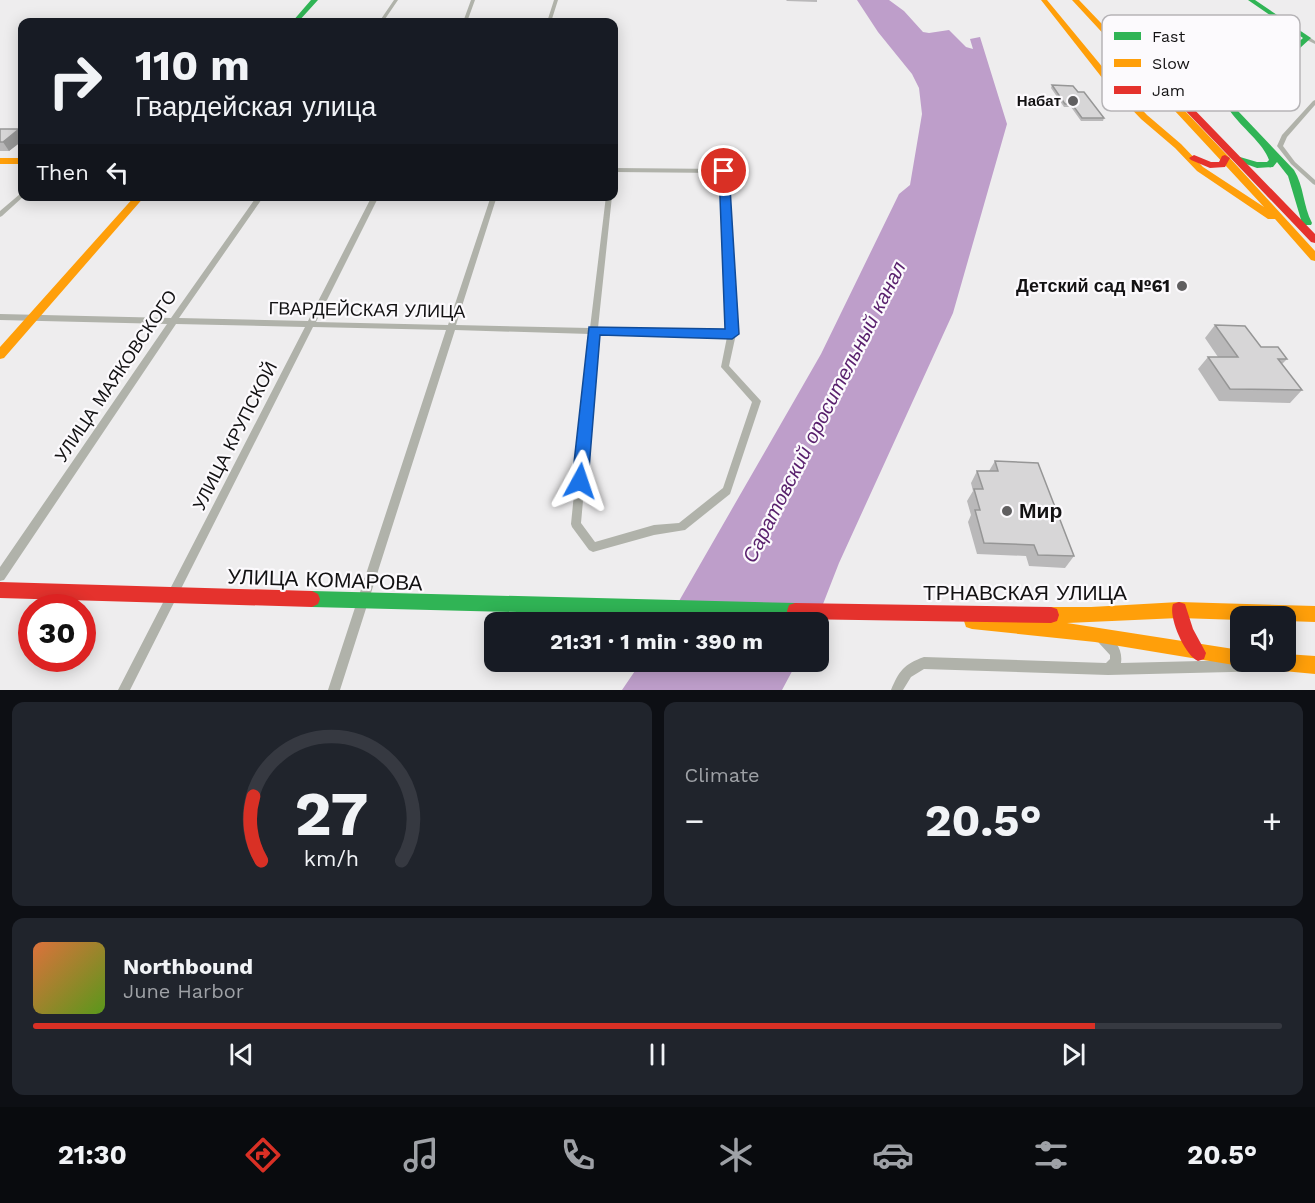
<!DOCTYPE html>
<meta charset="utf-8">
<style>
:root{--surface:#171b24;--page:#20242c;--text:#f1f3f6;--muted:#9ea1a6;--line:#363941;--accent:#d93025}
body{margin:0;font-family:"Work Sans",sans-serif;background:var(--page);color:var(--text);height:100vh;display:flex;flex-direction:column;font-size:22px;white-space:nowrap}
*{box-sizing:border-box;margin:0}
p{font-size:20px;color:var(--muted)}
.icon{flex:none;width:33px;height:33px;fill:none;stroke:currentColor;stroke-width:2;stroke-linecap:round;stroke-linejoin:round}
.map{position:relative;height:690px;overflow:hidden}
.panel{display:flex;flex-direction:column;gap:12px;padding:12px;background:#0d0f14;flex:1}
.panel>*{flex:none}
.guide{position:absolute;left:18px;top:18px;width:600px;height:183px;border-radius:12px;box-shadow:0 3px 15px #0003;background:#171b24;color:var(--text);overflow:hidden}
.controls{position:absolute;left:1230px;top:606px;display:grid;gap:12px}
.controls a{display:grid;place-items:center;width:66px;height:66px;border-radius:12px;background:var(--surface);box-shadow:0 3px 15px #0003;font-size:30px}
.speed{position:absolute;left:18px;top:594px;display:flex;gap:12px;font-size:30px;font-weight:700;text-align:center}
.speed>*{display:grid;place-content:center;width:78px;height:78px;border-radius:50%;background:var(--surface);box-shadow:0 3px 15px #0003;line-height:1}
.speed .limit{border:9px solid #d22;background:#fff;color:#111}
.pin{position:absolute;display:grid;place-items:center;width:51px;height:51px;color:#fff;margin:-26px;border:3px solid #fff;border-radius:50%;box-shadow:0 2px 6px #0007}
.me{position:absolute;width:66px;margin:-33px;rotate:5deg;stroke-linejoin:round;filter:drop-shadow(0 0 4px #0008)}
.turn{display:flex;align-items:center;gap:21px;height:126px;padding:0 18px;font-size:27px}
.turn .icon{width:78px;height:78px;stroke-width:2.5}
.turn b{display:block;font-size:42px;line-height:51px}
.then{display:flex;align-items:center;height:57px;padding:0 18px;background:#0003;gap:12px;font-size:22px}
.big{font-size:45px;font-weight:700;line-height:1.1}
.panel .card{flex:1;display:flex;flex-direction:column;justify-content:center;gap:9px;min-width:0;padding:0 21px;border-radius:12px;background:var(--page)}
.panel .dial{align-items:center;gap:0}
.dial svg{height:156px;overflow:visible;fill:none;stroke:var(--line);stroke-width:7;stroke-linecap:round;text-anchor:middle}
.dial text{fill:var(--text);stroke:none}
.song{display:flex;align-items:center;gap:18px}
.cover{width:72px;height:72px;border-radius:9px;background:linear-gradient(135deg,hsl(20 70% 55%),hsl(90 70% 35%))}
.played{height:6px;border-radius:3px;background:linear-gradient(90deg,var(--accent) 85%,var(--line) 85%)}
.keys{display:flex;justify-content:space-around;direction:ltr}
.heat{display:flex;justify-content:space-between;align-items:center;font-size:33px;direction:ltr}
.panel .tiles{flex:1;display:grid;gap:12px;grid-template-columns:1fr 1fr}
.card:last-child{grid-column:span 2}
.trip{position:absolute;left:484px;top:612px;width:345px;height:60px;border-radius:12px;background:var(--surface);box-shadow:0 3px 15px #0003;font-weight:700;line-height:60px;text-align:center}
.tabs{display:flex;height:96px;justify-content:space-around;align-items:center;background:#090b0e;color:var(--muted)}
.tabs .icon{width:42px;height:42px}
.tabs .selected{color:var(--accent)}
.tabs b{font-size:27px;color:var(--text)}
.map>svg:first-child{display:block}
</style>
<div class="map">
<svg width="1315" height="690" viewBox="0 0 1315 690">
<rect width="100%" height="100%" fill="#eeedee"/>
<!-- water -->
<path fill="#be9eca" d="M857,0H889L904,11L923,32L929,33L949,30L966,47L973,49L970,39L980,37L1007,124L953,313L839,563L816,622H667L821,354L899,194L910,185L922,114L919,88L912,74L878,32Z
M641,662H797L782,690H622Z"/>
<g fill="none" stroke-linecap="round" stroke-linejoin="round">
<!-- street -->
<path fill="#b0b2aa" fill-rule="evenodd" d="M394,0H398L383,22H379Z
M471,0H475L467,22H463Z
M554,0H558L551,22H547Z
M1305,37H1309L1315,41V44L1305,39Z
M1315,100V105L1287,137L1283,146L1295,162L1315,180V185L1313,184L1291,164L1277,146L1282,135L1313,101Z
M614,168L724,169L727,171L736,334L729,366L761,401L730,494L685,530L654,535L593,552L589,550L572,527L571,524L590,334L455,330L340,690H328L446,330L313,327L130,690H118L305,327L176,324L4,580L0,581V567L167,324L0,320V314L171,318L257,196H264L179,318L308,321L372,196H379L316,322L448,325L491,196H497L456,325L590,328L606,196H612L598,328L728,331L721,173L614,172ZM598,334L727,337L721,367L752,402L723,488L679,523L654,525L595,542L581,523Z
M22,193V196H24L2,216L0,217V211L20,194Z
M1103,633C1115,639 1123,649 1121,663L1240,660V662H1279L1281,665L1279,669L1275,671L1108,675L924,669L911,677L903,690H891C899,671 904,664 924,657L1106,663L1110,659V655L1099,643L1097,639L1099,635Z"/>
<!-- fast -->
<path fill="#30b455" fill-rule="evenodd" d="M311,0H318L298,22H292Z
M1248,0H1255L1311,38L1245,98L1238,111L1294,170C1304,186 1303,206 1312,223L1311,225H1303L1302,223L1288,176L1277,162L1273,167L1257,168L1235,160L1240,157L1257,162H1267L1269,160C1264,144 1241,127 1230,111L1239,95L1303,38Z
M312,591L795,603L801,605L803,611L801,617L795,619L312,607L306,604L304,599L306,594Z"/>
<!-- slow -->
<path fill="#ff9f0a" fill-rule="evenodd" d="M1041,0H1047L1109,75L1147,115L1181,144L1203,167L1264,207L1072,0H1079L1228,156L1315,251V261L1311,260L1275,219H1268L1197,171L1175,148L1141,119L1103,79Z
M0,158H22V164H0Z
M135,196H145L4,358L0,359V347Z
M1179,602L1315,606V622L1286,621V616H1240V620L1179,618L1067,623L1240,650V662H1247L1240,666L1095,642L972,629L966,627L964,621L966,615L972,613L1045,621L1043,615L1045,609L1051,607H1091Z
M1286,654L1315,656V674L1273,670L1267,668L1265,662H1286Z"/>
<!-- jam -->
<path fill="#e5322d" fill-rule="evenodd" d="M1180,101H1186L1315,234V243L1311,242L1180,105Z
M1194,155L1211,162H1219L1222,156L1225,155L1230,158L1225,167L1210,168L1191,160L1189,158Z
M0,582L312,591L318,594L320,599L318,604L312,607L0,598Z
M1179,602L1185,604L1193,629L1206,653L1204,659L1198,661C1185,656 1168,617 1173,604Z
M795,603L1051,607L1057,609L1059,615L1057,621L1051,623L795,619L789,617L787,611L789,605Z"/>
</g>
<!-- wall -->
<path fill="#b9b8b9" d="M786,0H817V2L787,1Z
M1052,85L1078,92L1104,118L1103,121H1081L1071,107H1064L1051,88Z
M0,129L22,135V141L9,151H0Z
M1215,325L1287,359L1282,364L1302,390L1290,403L1219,401L1198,369L1208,357H1218L1205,338Z
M995,461L1074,556L1065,568L1029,566L1026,556L977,554L968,522L971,515L967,501L973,491L971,483L977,471H989Z"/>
<!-- shaded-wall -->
<path fill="#969696" d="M19,129L22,135V141L9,151L3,142Z"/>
<!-- building -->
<path fill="#d7d6d7" stroke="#969696" stroke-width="1.5" d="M1052,85L1073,86L1078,92H1084L1104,118H1082L1072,104H1065Z
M0,129H19L3,142H0Z
M1215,325L1245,326L1261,347H1278L1287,359H1278L1302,390L1230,389L1208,357H1238Z
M995,461L1038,463L1074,556L1038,555L1034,545L984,543L975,510H980L974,489H983L977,471H998Z"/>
<!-- route -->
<path fill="#1a73e8" stroke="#114b97" stroke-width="1.5" d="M724,168L729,171L739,334L732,339L600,335L588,481L585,486L580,488L574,486L572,481L589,327L725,329L719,171Z"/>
<!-- markers -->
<g fill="#605f60" stroke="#fcfafd" stroke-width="2">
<circle cx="1073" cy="101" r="6"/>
<circle cx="1182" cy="286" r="6"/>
<circle cx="1007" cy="511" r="6"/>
</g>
<g text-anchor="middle" stroke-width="4.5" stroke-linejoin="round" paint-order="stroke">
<!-- far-poi labels -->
<g font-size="15" font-weight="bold" fill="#131213" stroke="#fcfafd" text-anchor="end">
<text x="1061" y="106">Набат</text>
</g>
<!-- poi labels -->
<g font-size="18" font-weight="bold" fill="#131213" stroke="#fcfafd" text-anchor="end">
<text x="1170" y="292">Детский сад №61</text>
</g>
<!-- street labels -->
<g font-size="18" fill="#131213" stroke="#fcfafd">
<text transform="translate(367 310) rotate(1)" y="6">ГВАРДЕЙСКАЯ УЛИЦА</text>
<text transform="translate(116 376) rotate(-56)" y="6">УЛИЦА МАЯКОВСКОГО</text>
<text transform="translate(235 436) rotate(-63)" y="6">УЛИЦА КРУПСКОЙ</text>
</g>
<!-- water labels -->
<g font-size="20" font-style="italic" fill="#581f6c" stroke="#fcfafd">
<text transform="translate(824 412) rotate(-63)" y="7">Саратовский оросительный канал</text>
</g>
<!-- near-poi labels -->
<g font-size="21" font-weight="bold" fill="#131213" stroke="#fcfafd" text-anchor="start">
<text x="1019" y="518">Мир</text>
</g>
<!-- near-street labels -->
<g font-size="21" fill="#131213" stroke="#fcfafd">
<text transform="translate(325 580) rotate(2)" y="7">УЛИЦА КОМАРОВА</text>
<text x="1025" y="600">ТРНАВСКАЯ УЛИЦА</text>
</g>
</g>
<!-- legend -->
<rect x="1102" y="15" width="198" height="96" rx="9" fill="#fcfafd" stroke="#b6b4b7" stroke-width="1.5"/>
<rect x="1114" y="32" width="27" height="8" fill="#30b455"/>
<rect x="1114" y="59" width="27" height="8" fill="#ff9f0a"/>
<rect x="1114" y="86" width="27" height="8" fill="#e5322d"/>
<g font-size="16" fill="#131213">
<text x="1152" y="42">Fast</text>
<text x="1152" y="69">Slow</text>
<text x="1152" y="96">Jam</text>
</g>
</svg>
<div class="controls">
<a><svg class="icon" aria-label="sound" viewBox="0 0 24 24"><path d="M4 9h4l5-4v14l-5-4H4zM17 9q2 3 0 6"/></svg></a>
</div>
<div class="speed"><div class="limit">30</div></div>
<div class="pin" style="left:724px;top:171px;background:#d93025"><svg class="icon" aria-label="arrive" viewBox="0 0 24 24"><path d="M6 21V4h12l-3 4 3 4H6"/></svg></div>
<svg class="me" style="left:580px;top:481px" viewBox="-20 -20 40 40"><path d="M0-17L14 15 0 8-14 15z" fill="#1a73e8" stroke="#fff" stroke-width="4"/></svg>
<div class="trip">21:31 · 1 min · 390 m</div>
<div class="guide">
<div class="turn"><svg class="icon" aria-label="right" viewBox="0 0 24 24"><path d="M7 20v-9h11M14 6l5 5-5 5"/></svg><div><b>110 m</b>Гвардейская улица</div></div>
<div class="then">Then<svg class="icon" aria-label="left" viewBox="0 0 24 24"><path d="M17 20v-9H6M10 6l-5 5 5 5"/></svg></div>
</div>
</div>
<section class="panel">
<div class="tiles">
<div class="card dial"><svg viewBox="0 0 100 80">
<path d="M14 69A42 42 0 1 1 86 69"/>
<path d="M14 69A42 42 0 0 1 10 36" stroke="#d93025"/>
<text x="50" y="56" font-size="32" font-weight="700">27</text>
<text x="50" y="72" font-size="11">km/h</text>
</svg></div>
<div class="card"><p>Climate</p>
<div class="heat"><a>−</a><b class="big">20.5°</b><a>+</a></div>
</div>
<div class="card">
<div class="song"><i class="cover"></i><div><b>Northbound</b><p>June Harbor</p></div></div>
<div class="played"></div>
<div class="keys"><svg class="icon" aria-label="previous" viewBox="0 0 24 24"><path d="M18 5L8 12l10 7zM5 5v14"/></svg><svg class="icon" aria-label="pause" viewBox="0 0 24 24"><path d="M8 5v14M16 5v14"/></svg><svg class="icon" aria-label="next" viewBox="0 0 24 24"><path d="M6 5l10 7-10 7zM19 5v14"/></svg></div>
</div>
</div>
</section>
<nav class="tabs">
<b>21:30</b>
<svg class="icon selected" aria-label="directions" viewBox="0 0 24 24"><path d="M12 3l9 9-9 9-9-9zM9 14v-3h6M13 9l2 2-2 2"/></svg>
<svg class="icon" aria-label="music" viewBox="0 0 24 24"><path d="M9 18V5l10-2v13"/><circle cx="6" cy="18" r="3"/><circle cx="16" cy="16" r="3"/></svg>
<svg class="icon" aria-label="phone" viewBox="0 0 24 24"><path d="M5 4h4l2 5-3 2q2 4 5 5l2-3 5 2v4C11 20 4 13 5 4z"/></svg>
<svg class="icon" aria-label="climate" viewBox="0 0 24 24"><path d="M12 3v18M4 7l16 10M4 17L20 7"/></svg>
<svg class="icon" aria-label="car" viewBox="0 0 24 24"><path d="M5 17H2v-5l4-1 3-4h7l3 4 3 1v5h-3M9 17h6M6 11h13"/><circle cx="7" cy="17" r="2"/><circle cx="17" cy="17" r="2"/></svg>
<svg class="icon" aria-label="filters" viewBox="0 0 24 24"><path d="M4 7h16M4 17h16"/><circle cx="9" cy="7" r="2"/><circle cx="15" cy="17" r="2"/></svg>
<b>20.5°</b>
</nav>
